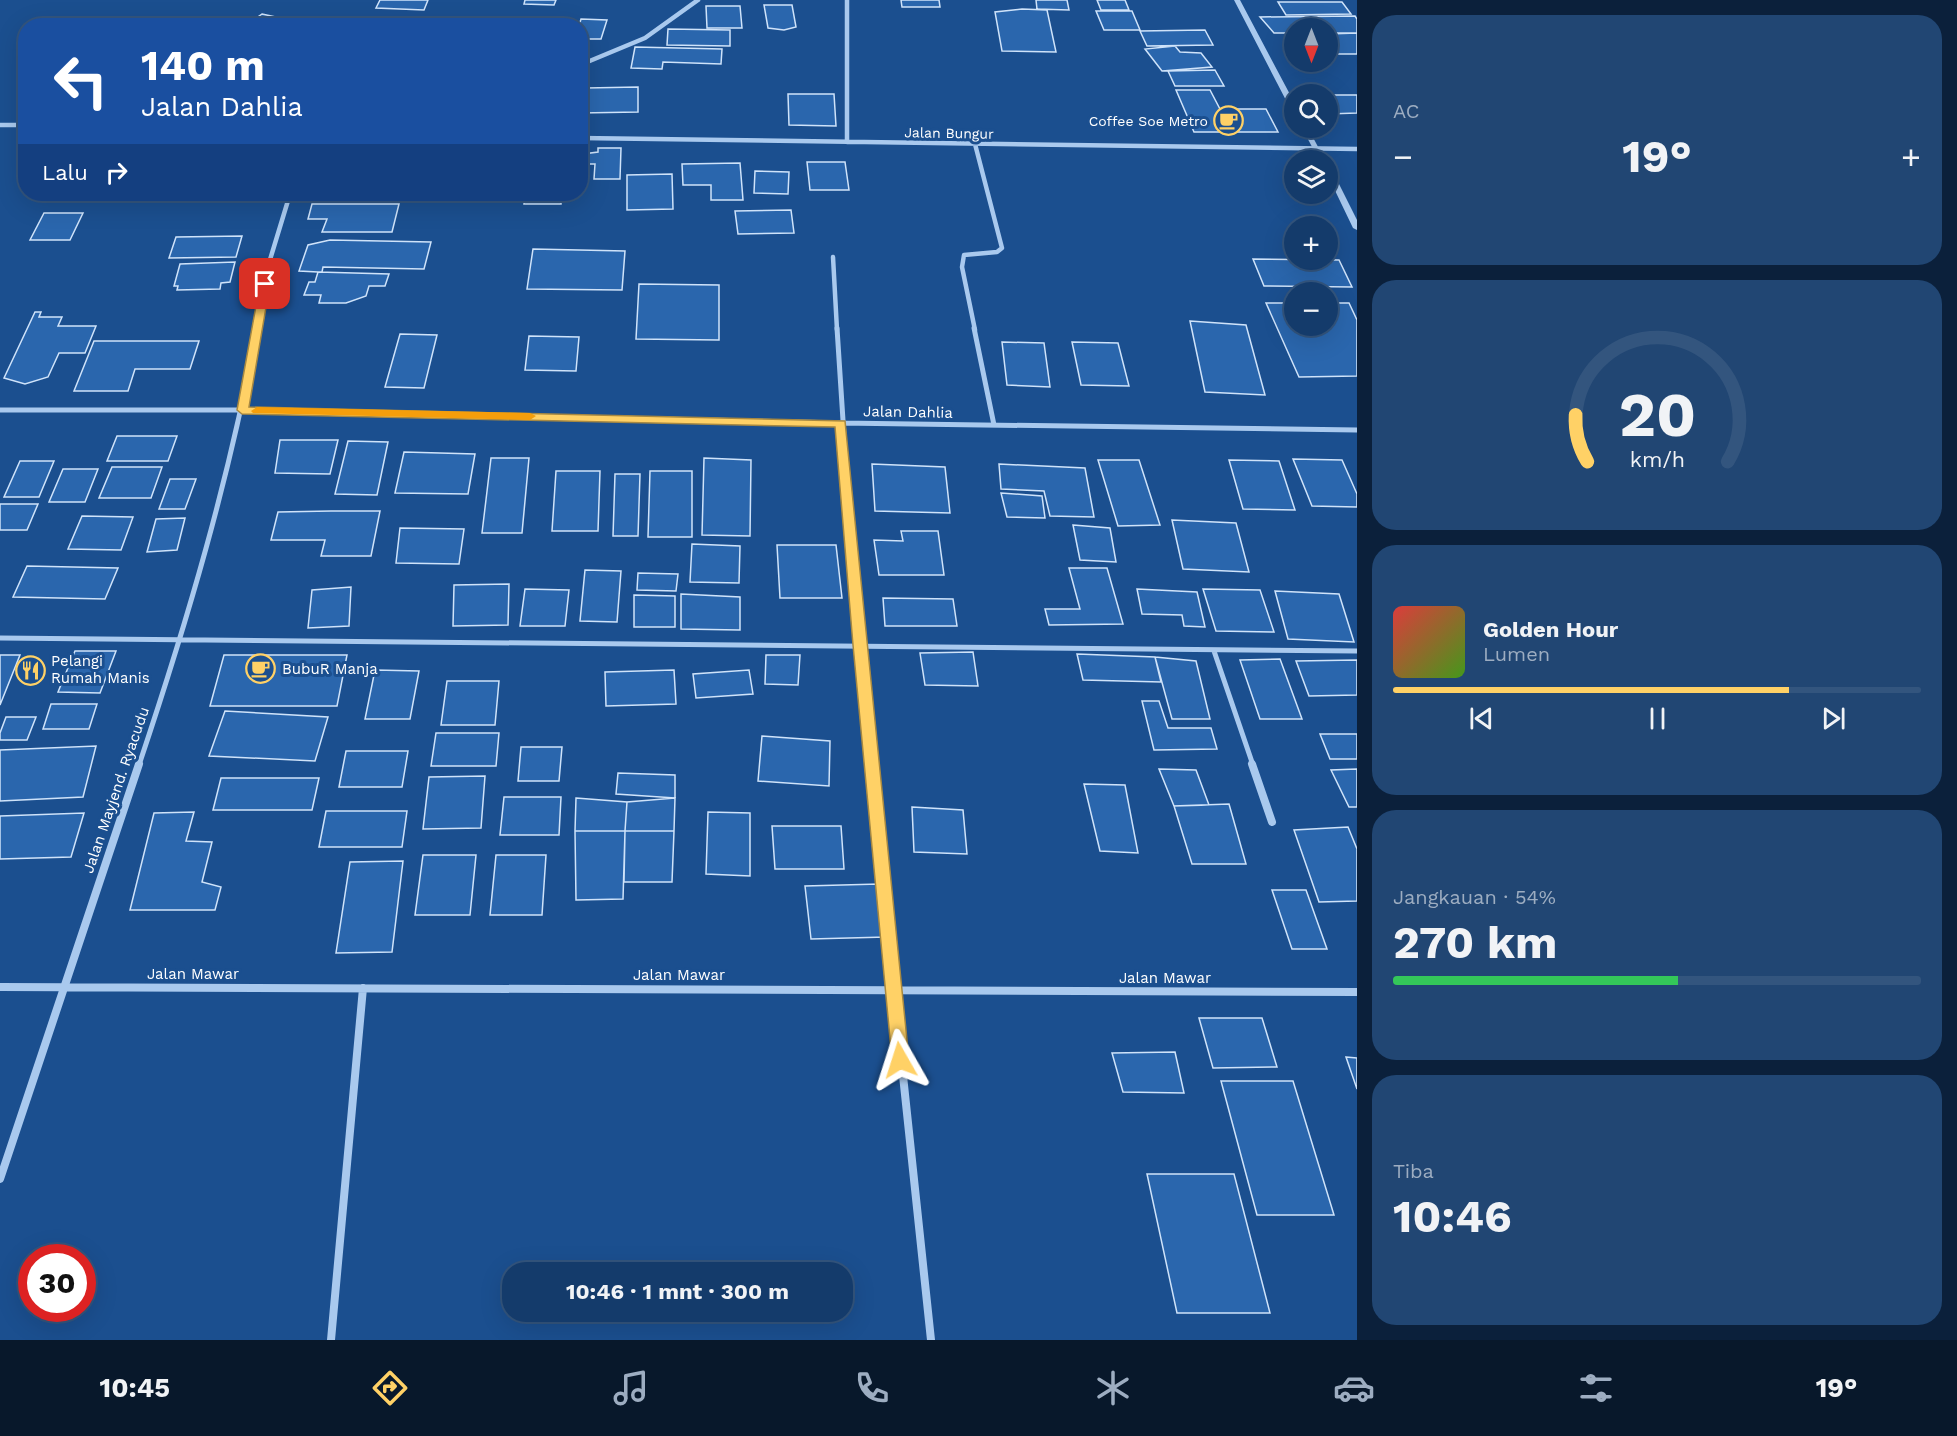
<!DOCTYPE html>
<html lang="id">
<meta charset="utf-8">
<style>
:root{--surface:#143b6b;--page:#214673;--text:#f1f3f6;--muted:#9dadc1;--line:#33557e;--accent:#ffd166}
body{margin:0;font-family:"Work Sans",sans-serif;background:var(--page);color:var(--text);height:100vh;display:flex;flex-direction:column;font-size:22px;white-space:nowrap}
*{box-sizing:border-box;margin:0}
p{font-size:20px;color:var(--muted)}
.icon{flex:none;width:33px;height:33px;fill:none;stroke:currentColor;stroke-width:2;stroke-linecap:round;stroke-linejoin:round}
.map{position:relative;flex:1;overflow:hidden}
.panel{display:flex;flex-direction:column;gap:15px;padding:15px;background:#0b203b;width:600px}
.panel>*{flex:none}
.hud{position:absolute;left:18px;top:18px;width:570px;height:183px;border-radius:24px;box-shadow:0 6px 24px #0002,0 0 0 2px var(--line);background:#1a4fa0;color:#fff;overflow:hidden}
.needle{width:39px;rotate:180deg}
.controls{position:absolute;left:1284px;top:18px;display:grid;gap:12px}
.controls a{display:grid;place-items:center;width:54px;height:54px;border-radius:50%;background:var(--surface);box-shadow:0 6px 24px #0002,0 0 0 2px var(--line);font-size:30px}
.speed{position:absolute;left:18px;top:1244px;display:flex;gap:12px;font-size:30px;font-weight:700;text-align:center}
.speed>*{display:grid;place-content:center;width:78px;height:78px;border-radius:50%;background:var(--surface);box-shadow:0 6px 24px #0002,0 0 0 2px var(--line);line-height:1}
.speed .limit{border:9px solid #d22;background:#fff;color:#111}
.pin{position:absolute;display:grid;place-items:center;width:51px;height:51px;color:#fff;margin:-26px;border-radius:12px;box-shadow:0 3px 9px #0006}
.me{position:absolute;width:66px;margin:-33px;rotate:354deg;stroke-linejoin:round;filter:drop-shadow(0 0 4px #0008)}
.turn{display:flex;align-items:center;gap:21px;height:126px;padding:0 24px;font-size:27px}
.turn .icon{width:78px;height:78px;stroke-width:2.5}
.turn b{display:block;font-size:42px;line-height:51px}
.then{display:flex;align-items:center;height:57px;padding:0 24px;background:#0003;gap:12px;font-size:22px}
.big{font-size:45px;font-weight:700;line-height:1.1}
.panel .tile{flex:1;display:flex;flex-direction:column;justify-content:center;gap:9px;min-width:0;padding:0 21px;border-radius:24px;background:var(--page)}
.panel .dial{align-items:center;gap:0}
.dial svg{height:156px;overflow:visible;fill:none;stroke:var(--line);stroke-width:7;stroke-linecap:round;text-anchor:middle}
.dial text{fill:var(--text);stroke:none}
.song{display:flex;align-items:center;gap:18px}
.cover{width:72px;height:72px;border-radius:9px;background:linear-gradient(135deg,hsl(0 70% 55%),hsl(100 70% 35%))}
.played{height:6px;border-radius:3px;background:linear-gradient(90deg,var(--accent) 75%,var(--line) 75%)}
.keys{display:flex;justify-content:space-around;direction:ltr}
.heat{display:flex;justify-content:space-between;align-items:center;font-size:33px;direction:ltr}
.charge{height:9px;border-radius:4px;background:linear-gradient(90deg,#34c759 54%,var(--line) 0)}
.trip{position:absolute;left:502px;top:1262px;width:351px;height:60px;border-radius:24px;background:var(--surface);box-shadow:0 6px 24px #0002,0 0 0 2px var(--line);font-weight:700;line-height:60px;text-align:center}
.tab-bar{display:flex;height:96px;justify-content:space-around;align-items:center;background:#08182b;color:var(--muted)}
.tab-bar .icon{width:42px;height:42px}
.tab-bar .on{color:var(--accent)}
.tab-bar b{font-size:27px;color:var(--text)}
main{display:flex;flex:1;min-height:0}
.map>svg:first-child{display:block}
</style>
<main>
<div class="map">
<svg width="1357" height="1340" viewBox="0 0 1357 1340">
<rect width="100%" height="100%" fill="#1b4f8f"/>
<!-- building -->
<path fill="#2a66ad" stroke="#cfe3fa" stroke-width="1.5" d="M380,0H428L424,10L376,8Z
M525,0H556L554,5L524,4Z
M901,0H939L940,7H902Z
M1036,0H1067L1069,10L1037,9Z
M1097,0H1125L1129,10H1101Z
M1278,2H1342L1351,14L1286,15Z
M764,5H792L796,27L784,30L768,28Z
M706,6H740L742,28H707Z
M1022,9L1047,10L1056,52L1002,51L995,12Z
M1096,11H1132L1140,30H1104Z
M262,14L303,23L300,26H245Z
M1355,16L1357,19V33H1328V28H1294V33H1274L1260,17Z
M581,19L607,20L601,39H580L579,26Z
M525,20L555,22L554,26H523Z
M668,29L730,30V46L667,45Z
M1205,30L1213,45L1147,46L1140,31Z
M1357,33V54H1328V34Z
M1175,46L1180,52L1201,53L1212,67L1162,71L1145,49Z
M635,47L722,49L721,64L663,62L662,69L631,68Z
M1215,70L1224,86H1175L1168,71Z
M580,75H586V88L638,87V112L580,113Z
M1176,90H1210L1220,109H1266L1278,132H1194Z
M788,94H834L836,126L789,125Z
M1328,95H1357V113L1328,114Z
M598,148H621L620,179H594L595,164H583V154L598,152Z
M807,162H845L849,190H810Z
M740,163L743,200H711V185H683L682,164Z
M755,171L789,172L788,194L754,193Z
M672,174L673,209L627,210V175Z
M525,194H561V204H524Z
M312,204H399L392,232H322L327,219H308Z
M791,210L794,233L738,234L735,211Z
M44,213H83L70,240H30Z
M242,236L236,257L169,258L176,237Z
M330,240L431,242L424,269L323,267L322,272H318L299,271L308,245Z
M533,249L625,251L622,290L527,289Z
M1253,259L1339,260L1352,287L1264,286Z
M235,262L230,282L221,283L220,289L177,290L178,286H174L180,264Z
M318,272L389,274L385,286H369L366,296L346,303H319L321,295H304L309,282H315Z
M639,284L719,285V340L636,339Z
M1266,303H1294V326H1328V303H1349L1357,320V376L1299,377Z
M35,312H41L39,317H62L58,326H96L85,353H59L48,377L25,384L4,378Z
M1190,321L1246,325L1265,395L1205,392Z
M400,334L437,335L424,388L385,387Z
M529,336L579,337L576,371L525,370Z
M94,341H199L190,369H135L128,391H74Z
M1002,342L1044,343L1050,387L1007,385Z
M1072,342L1118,343L1129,386L1081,385Z
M117,436H177L168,461H107Z
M280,440H338L330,474L275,473Z
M348,441L388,442L377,495L335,494Z
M404,452L475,454L468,494L395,493Z
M491,458H529L522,533H482Z
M704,458L751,460L750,536L702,535Z
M1293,459L1342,460L1357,494V507L1312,506Z
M1098,460H1139L1160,525L1118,526Z
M1229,460L1279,461L1295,510L1243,509Z
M20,461H54L39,497H4Z
M872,464L945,467L950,513L875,511Z
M999,464L1085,468L1094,517L1050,516L1044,491L1001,489Z
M112,467H162L151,498H99Z
M63,469H98L85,502H49Z
M556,471H600L598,531H552Z
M650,471H692V537H648Z
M615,474H640L638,536H613Z
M170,479H196L185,509H159Z
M1001,493L1042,496L1045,518L1007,517Z
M0,504H38L27,530H0Z
M331,511H380L371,556H321L325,540H271L278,512Z
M82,516L133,517L121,550L68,549Z
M185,518L177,550L147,552L156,519Z
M1172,520L1236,523L1249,572L1183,569Z
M1073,525L1110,528L1116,562L1080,560Z
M400,528L464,529L459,564L396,563Z
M901,531H938L944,575H879L874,540L903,541Z
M692,544L740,546L739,583L690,582Z
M777,545H836L842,598H780Z
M27,566L118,568L105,599L13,597Z
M1069,568H1107L1123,624L1049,625L1045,609H1080Z
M585,570L621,571L617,622L580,621Z
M638,573L678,574L676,591L637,590Z
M509,584L508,625L453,626L454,585Z
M351,587L349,626L308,628L312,590Z
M525,589L569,590L565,626H520Z
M1137,589L1197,592L1205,627L1184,626L1182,615L1142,614Z
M1203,589L1260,590L1274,632L1216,631Z
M1275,591L1339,594L1354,642L1288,639Z
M681,594L740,597V630L681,629Z
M634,595L675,596V627H634Z
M883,598L953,599L957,626H885Z
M75,651H116L100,693L58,692Z
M973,652L978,686L925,685L920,653Z
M1077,654L1155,657L1161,682L1083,680Z
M0,655H20L0,705Z
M224,655H347L337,706H210Z
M766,655H800L798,685L765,684Z
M1155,657L1196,661L1210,719H1172Z
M1280,659L1302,719H1260L1240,660Z
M1357,660V695L1309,696L1296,661Z
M375,670L419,671L410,719H365Z
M674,670L676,704L606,706L605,672Z
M749,670L753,694L696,698L693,674Z
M447,681H499L495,725H441Z
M1142,701H1159L1168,728H1211L1217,749L1154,750Z
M51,704H97L89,729H43Z
M225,711L328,717L315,761L209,756Z
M6,717H36L27,740H0V733Z
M436,733H499L496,766H431Z
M1320,734H1357V759H1330Z
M762,736L830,741L829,786L758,781Z
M96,746L83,797L0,801V750Z
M521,747H562L559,781H518Z
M346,751H408L402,787H339Z
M1159,769L1196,770L1209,805L1174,806Z
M1357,769V807H1349L1331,770Z
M618,773L675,775V798L616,794Z
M485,776L481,828L423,829L429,777Z
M221,778H319L312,810H213Z
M1084,784L1125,785L1138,853L1100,851Z
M504,797H561L559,835H500Z
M576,798L627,802L625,831H575Z
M675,798L674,831H625L627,802Z
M1229,804L1246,864H1192L1174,806Z
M912,807L963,810L967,854L914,852Z
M326,811H407L402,847H319Z
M194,812L186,841L212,842L202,882L221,887L215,910H130L154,813Z
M708,812L750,813V876L706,874Z
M84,813L71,857L0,859V816Z
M772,826H841L844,869H775Z
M1348,827L1357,849V901L1319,902L1294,830Z
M575,831H625L623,899L576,900Z
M625,831H674L672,882H624Z
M423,855H476L470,915H415Z
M496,855H546L542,915H490Z
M403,861L392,952L336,953L350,862Z
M879,884L886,937L811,939L805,886Z
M1272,890H1306L1327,949H1292Z
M1199,1018H1262L1277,1067L1213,1068Z
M1175,1052L1184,1093L1123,1092L1112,1053Z
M1346,1057L1357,1058V1089Z
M1221,1081H1293L1334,1215H1257Z
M1147,1174H1234L1270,1313H1177Z"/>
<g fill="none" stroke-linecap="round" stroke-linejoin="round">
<!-- minor-far2 -->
<path stroke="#a9c9ee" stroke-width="4.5" d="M847,0V142
M580,65L645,38L698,0
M0,125H26
M580,138L1357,149
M833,257L837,330
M257,330L269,263L290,194
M975,330L962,267L964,255L997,252L1002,248L975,144"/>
<!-- minor-far1 -->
<path stroke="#a9c9ee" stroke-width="5" d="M837,328L850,528L871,765
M974,328L994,425
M0,410H242L841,423L1357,430
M0,638L1357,651
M1214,651L1253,765
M139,765C187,622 230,477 257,328"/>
<!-- minor -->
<path stroke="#a9c9ee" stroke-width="8" d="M870,764L931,1340
M1252,764L1272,822
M0,987L1357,992
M0,1179L139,764
M331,1340L363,988"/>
<!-- tertiary -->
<path fill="#a9c9ee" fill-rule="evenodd" d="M1234,0H1240L1294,102V110L1290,108Z
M1302,128H1308L1325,160H1319Z
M1328,168L1332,170L1357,220V230L1353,228L1328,176Z"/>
</g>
<!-- route -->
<path fill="#ffd166" stroke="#a68842" stroke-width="1.5" d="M265,281L270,284L249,407L845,421L909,1060L906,1065L900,1067L894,1065L892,1060L853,645L835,427L242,414L237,410L260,284Z"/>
<!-- slow -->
<path fill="#f59e0b" d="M257,407L530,413L536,416L530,420L253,413L251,411Z"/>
<!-- icons -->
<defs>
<symbol id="cafe-ring" viewBox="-11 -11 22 22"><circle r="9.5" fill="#1b4f8f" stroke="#ffd166" stroke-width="1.5"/><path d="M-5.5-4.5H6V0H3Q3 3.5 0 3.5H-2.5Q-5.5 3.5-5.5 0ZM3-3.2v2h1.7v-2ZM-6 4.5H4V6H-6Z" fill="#ffd166"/></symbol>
<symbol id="restaurant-ring" viewBox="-11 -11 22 22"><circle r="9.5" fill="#1b4f8f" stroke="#ffd166" stroke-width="1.5"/><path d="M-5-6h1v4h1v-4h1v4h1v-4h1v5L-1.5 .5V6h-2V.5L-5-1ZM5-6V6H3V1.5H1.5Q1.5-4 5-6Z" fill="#ffd166"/></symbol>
</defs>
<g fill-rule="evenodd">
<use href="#cafe-ring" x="1212" y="104" width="33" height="33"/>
<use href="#cafe-ring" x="244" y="652" width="33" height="33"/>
<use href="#restaurant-ring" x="14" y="654" width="33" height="33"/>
</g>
<g text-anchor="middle" stroke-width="6" stroke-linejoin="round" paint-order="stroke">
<!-- far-poi labels -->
<g font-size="14" fill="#fff" stroke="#1b4f8f" text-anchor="end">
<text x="1208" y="126">Coffee Soe Metro</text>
</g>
<!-- far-street labels -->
<g font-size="14" fill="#fff" stroke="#1b4f8f">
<text transform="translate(949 133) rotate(1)" y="5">Jalan Bungur</text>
</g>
<!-- street labels -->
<g font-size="15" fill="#fff" stroke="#1b4f8f">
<text transform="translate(908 412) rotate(1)" y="5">Jalan Dahlia</text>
<text transform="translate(116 790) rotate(-71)" y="5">Jalan Mayjend. Ryacudu</text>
<text x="193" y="979">Jalan Mawar</text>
<text x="679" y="980">Jalan Mawar</text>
<text x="1165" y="983">Jalan Mawar</text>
</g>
<!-- poi labels -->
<g font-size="15" fill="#fff" stroke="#1b4f8f" text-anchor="start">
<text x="51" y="666">Pelangi<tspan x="51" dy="17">Rumah Manis</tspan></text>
<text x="282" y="674">BubuR Manja</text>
</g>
</g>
</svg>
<div class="controls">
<a><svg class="needle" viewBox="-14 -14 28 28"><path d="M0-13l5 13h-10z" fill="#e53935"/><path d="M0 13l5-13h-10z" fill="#9dadc1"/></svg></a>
<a><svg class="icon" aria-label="search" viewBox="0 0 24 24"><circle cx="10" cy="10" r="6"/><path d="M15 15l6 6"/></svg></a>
<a><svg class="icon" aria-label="layers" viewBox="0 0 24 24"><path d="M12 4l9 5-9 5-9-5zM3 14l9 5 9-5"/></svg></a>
<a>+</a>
<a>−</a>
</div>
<div class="speed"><div class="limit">30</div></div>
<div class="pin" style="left:265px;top:284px;background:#d93025"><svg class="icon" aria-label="arrive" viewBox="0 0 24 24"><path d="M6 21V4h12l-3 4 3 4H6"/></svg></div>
<svg class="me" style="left:900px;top:1060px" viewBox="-20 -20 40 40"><path d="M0-17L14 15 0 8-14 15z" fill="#ffd166" stroke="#fff" stroke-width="4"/></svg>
<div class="trip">10:46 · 1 mnt · 300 m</div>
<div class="hud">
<div class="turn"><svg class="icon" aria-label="left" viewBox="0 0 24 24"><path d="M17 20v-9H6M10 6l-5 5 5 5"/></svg><div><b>140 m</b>Jalan Dahlia</div></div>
<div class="then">Lalu<svg class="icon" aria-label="right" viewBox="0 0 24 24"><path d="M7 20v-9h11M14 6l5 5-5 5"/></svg></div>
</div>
</div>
<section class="panel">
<div class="tile"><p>AC</p>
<div class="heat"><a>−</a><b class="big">19°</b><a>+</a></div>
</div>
<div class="tile dial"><svg viewBox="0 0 100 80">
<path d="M14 69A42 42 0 1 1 86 69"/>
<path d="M14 69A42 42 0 0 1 8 45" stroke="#ffd166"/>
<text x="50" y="56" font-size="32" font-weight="700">20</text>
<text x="50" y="72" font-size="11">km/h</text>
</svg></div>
<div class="tile">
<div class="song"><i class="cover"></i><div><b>Golden Hour</b><p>Lumen</p></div></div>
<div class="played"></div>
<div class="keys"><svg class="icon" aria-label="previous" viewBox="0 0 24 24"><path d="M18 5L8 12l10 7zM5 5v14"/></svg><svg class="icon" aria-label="pause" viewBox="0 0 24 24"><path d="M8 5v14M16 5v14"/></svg><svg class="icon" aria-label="next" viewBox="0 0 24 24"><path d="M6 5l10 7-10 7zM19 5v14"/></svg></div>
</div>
<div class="tile"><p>Jangkauan · 54%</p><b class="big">270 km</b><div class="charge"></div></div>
<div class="tile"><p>Tiba</p><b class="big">10:46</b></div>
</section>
</main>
<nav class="tab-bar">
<b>10:45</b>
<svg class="icon on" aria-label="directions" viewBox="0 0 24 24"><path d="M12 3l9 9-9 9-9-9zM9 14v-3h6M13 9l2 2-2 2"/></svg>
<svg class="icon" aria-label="music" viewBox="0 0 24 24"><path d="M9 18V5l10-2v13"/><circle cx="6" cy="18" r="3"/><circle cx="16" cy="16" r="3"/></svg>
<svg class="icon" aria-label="phone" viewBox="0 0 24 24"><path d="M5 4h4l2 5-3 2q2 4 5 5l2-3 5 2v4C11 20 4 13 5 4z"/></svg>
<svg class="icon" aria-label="climate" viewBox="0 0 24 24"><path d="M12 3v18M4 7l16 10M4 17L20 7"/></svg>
<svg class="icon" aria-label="car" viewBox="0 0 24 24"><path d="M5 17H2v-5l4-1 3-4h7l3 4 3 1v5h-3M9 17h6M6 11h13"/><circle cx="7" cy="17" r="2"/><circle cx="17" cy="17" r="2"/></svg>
<svg class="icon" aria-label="filters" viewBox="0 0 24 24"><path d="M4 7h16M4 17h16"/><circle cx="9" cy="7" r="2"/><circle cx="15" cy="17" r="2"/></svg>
<b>19°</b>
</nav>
